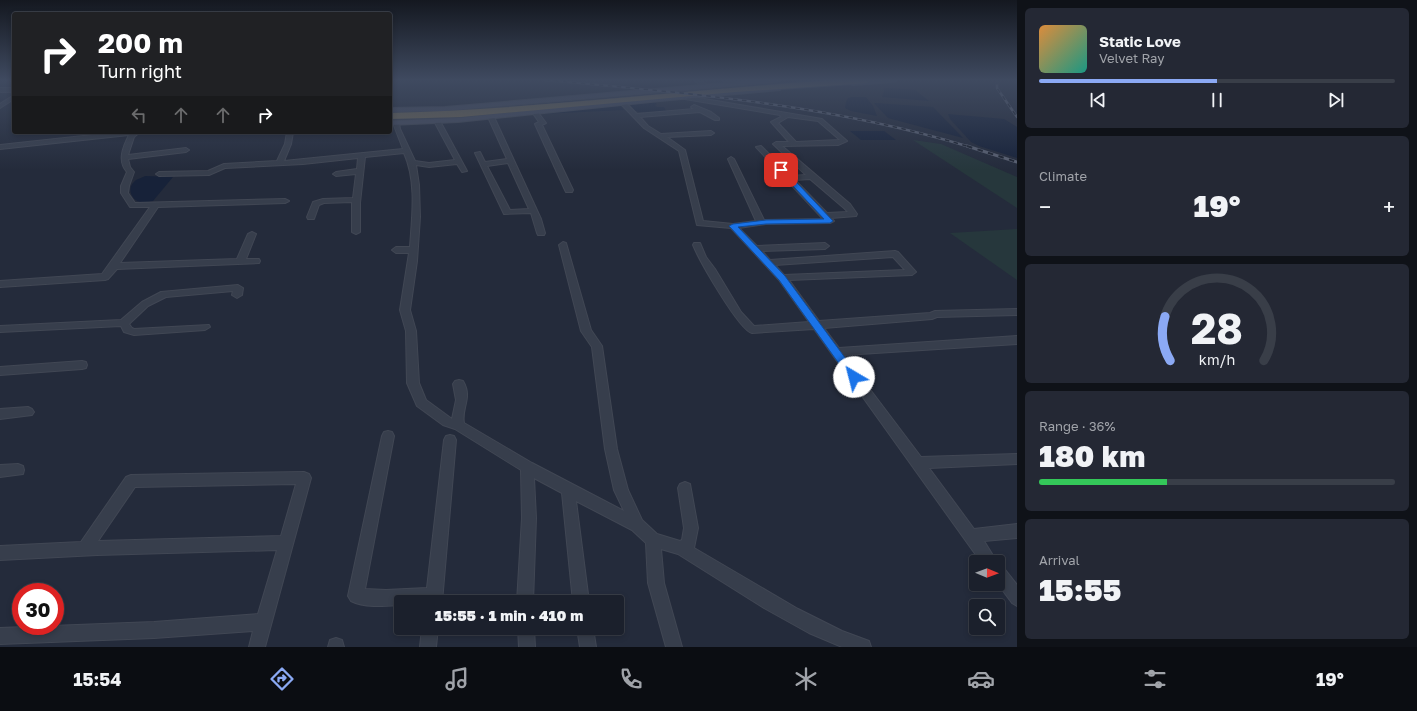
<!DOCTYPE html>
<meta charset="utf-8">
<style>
:root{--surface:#1b202c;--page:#242834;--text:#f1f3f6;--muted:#a0a3a9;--line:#393e48;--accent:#8ba9f4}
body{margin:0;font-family:"Golos Text",sans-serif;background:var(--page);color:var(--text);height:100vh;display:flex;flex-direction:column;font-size:15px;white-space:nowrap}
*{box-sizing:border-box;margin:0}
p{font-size:13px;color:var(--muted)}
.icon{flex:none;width:22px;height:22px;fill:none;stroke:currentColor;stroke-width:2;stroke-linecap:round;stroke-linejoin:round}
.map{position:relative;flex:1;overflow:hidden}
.side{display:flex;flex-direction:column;gap:8px;padding:8px;background:#0f1218;width:400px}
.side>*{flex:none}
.hud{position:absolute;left:12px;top:12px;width:380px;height:122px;border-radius:4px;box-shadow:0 2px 6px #0003,0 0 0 1px var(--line);background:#202124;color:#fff;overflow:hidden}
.needle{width:26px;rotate:91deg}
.tools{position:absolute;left:969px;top:555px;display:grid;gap:8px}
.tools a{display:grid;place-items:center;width:36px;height:36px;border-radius:4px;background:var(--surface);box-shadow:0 2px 6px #0003,0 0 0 1px var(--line);font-size:20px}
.speed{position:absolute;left:12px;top:583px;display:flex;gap:8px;font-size:20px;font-weight:700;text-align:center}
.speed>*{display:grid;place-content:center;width:52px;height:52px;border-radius:50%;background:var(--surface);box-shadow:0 2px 6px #0003,0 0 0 1px var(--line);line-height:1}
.speed .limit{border:6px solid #d22;background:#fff;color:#111}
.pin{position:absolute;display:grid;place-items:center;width:34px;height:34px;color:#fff;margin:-17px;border-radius:8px;box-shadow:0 2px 6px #0006}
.me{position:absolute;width:44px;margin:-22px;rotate:323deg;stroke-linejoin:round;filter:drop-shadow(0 0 3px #0008)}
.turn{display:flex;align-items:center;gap:14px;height:84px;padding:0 20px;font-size:18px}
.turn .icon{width:52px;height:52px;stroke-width:2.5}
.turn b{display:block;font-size:28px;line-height:34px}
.lanes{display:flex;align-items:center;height:38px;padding:0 20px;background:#0003;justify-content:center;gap:20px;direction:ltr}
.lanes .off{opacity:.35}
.big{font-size:30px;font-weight:800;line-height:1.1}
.side .tile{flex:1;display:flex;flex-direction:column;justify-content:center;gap:6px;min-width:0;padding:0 14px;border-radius:6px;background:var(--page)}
.side .dial{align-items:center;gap:0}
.dial svg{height:104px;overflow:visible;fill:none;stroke:var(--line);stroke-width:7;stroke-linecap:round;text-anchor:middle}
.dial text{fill:var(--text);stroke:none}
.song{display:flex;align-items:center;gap:12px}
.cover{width:48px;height:48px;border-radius:6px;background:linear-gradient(135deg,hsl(30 70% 55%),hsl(170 70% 35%))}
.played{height:4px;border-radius:2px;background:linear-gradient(90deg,var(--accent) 50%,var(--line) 50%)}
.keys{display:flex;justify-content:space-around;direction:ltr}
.heat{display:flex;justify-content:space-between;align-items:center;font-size:22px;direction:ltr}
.charge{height:6px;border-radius:3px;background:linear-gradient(90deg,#34c759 36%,var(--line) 0)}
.trip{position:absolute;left:394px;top:595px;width:230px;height:40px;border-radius:4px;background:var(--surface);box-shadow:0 2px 6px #0003,0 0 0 1px var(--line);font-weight:800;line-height:40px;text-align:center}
.menu{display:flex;height:64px;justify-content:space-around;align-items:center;background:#0b0d12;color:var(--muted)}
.menu .icon{width:28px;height:28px}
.menu .active{color:var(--accent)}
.menu b{font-size:18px;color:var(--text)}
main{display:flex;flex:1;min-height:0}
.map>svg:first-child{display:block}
</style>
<main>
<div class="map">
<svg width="1017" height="647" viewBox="0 0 1017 647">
<rect width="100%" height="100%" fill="#242b3b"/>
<!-- green -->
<path fill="#26373c" d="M913,140L941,144L1017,177V208Z
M1017,229V280L950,233Z"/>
<!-- water -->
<path fill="#172239" d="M885,88L915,90L929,101L882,97Z
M852,97H866L873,106L877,116L851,111L845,108L846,102L848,98Z
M653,101L657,104L655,105L657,107H664L666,111L640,112L635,111L629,103Z
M617,102L624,110L518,115L505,117L406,123V119L481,115Z
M874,103L933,107L963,138L888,118Z
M948,114L1004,119L1017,127V158L979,146L971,142L950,119Z
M850,131H884L896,140H861Z
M145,176L173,177L153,201C149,202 144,203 140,202C131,200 127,188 134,182C136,179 142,178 145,176Z"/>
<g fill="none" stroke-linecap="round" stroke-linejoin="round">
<defs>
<path id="street" d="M694,80H700L708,86L703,87Z
M722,80H729L739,83L736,85Z
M0,88H14V92H0Z
M14,95V99L0,108V104Z
M681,95L822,119L847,141L838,145L782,146L850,204L857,214L856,216L831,218L834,221L830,223L766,224L739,228L757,246L825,243L829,246L825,249L762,251L770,260L895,251L898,252L916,272L912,275L789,280L819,321L930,313L935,311L1017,309V315L937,317L932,319L824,328L839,348L1017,336V344L844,355L921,457L1017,454V464L929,468L974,529L1017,524V538L984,541L997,562H981L814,329L752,333C739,330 699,260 693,245L694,243H700L706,257L715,269L741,312L754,326L809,322L779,280L731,228L697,225L679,151L644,128L621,104V102H625L637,114L694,109L691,107L694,105L711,112L719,118V120H715L700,112L640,117L648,126L661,134L711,131L714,133L711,135L667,137L685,150L703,221L733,224L756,221L728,159L731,157L734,159L764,220L823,219L756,147L761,146L791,176L806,175L773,144L776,142H789L771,122L781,117L780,115L679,98L678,97ZM788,117L818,121L840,140L796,142L778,123ZM810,179L844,208L848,212L827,213L795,180ZM893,257L905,270L784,275L775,265Z
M533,111H537L546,123L542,125L573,190L572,192H566L565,190L535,124L539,122L532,112Z
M491,115L494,117L541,219L545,233L544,235H538L537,233L531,213L504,214L475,153L480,152L485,162L507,159L488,117ZM508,163L529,209L510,210L487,166Z
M435,120L440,121L467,171L462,172L457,164L429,167L416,165L419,185L420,217L417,261L410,310L416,331L419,383L426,400L452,419L456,400L453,384L455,381L459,380L463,381C473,398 461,408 464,423L532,463L624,511L614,490L605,449L592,347L581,331L559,245L563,242L566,243L591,330L602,346L617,449L628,490L642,520L657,534L680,541L682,540L684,528L678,488L680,484L685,482L690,484L698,528L694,548L798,609L842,631L869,641L871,647H842L809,633L764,608L678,554L661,549L664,583L682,647H666L648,583L646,543L632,530L576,501L589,602H573L562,493L534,478L536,518L533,602H517L522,518L521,470L455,429L443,425L417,406L407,383L406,331L400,310L409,253H396L392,250L396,247H410C412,217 417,182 404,153L365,157L360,203V232L356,234L352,232V202L324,203L319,205L314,219H308L307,217L313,202L323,199L353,198L356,174L336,176L333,174L336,172L357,169L358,158L303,164L225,168L209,175L159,176L156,174L159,172L208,171L224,164L277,161L285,144L287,132H293L291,144L284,161L403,149L393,123L396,121L399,123L400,129L415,161L429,163L455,160L434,121Z
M120,132H140L134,137L128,155L186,148L189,150L186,152L128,159L130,167L134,172L129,186L128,193L135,203L285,199L289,201L285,203L158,207L120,263L237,259L248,234L252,232L256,234L246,259H259L260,261L259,263L117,269L108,279L105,280L0,287V281L102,274L150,207H130L121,193V186L127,172C117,161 123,147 129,135L0,149V145Z
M238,285L243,288L242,295L237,298L232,295L233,291L166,297L148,306L129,324L132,328L134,329L209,325L210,327L205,330L134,335L124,332L121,326L0,332V326L121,320L142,302L161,292Z
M82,361L86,362L87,365L86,368L82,369L0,375V367Z
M28,407L32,409L34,412L32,415L0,419V409Z
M388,431L392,432L394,436L365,589L386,590L427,588L444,440L446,436L450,435L454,436L456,440L442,602H401V605C385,606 365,608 351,601L348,596L382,436L384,432Z
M18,464L23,466L24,470L23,474L0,477V465Z
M304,472L309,474L311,478L265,647H249L253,631L154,638L0,644V628L154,622L258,614L277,550L97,555L0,560V546L81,542L126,477L131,475ZM296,484L281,536L98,541L135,487Z
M998,565L1003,567L1017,585V606L1012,603L998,584Z
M422,628H438L436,647H420Z
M518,628H534L535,647H519Z
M577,628H593L596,647H580Z
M336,638L342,640L344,647H328L330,640Z"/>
<path id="secondary" d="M760,80H781L778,82L445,111L390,112V108L445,107Z
M872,80H897L894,82L852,85L849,83L852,81Z
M778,87L781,89L780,90L660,101L458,122L390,125V121L458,118L660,97Z"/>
<path id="highway" d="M835,80H871L867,83L735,92L461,117L390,119V113C538,109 686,90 835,80Z"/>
</defs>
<!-- street casing -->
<use href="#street" stroke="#414754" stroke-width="2"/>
<!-- secondary casing -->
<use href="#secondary" stroke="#414754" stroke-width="2"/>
<!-- highway casing -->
<use href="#highway" stroke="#404653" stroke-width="2"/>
<!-- street -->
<use href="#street" fill="#373e4c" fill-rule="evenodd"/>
<!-- secondary -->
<use href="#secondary" fill="#464c5e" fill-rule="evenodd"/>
<!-- highway -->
<use href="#highway" fill="#716955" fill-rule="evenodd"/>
<defs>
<path id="rail-far1" d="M545,80C689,93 832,105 970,147
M997,80V88L1017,117"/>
<path id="rail" d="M967,146L1017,162"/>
</defs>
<!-- rail-far1 casing -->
<use href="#rail-far1" stroke="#5a6172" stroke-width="2.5"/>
<!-- rail casing -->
<use href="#rail" stroke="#5a6172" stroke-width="3"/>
<!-- rail-far1 -->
<use href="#rail-far1" stroke="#1d2330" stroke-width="1.5" stroke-dasharray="4.5" stroke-linecap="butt"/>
<!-- rail -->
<use href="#rail" stroke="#1d2330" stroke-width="2" stroke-dasharray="5.5" stroke-linecap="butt"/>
</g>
<!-- sky -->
<linearGradient id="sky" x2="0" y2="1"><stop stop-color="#141820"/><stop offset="0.47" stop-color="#3f4a60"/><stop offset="1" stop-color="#3f4a60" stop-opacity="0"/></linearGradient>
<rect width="1017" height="170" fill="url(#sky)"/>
<!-- route -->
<path fill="#1a73e8" stroke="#114b97" d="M779,168H783L833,221L830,223L766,224L738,227L785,276L857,374L859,377L857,379H850L779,280L729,226L733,224L766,220L824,219L779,171Z"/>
</svg>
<div class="tools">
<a><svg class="needle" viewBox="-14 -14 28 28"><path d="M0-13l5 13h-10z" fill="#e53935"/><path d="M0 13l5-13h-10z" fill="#a0a3a9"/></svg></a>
<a><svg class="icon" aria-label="search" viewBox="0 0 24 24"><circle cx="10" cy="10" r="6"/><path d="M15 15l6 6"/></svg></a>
</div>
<div class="speed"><div class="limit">30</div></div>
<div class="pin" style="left:781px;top:170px;background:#d93025"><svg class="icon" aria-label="arrive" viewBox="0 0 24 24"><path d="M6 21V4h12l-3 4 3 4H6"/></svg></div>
<svg class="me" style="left:854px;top:377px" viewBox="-20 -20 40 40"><circle r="19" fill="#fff"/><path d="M0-13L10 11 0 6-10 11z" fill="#1a73e8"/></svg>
<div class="trip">15:55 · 1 min · 410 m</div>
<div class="hud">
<div class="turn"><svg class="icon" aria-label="right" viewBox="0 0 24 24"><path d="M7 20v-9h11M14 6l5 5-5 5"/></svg><div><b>200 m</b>Turn right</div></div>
<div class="lanes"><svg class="icon off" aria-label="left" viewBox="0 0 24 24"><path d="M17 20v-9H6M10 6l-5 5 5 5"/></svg><svg class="icon off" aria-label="ahead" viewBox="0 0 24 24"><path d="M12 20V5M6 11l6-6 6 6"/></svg><svg class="icon off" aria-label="ahead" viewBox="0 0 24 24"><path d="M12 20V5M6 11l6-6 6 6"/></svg><svg class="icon" aria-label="right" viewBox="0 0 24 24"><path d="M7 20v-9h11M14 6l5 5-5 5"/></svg></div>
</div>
</div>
<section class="side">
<div class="tile">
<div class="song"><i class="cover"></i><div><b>Static Love</b><p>Velvet Ray</p></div></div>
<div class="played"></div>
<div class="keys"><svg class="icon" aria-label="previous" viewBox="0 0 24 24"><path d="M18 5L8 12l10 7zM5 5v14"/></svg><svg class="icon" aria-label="pause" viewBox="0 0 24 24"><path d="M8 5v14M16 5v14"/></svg><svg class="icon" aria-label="next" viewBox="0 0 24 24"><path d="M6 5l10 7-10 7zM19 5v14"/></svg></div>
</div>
<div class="tile"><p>Climate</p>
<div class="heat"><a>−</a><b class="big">19°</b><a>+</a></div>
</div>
<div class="tile dial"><svg viewBox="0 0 100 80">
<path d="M14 69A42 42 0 1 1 86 69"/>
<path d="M14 69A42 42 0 0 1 10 35" stroke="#8ba9f4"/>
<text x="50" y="56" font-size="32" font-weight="700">28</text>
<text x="50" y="72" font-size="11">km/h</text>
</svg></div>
<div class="tile"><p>Range · 36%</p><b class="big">180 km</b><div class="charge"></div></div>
<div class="tile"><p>Arrival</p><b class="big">15:55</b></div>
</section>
</main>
<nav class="menu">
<b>15:54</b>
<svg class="icon active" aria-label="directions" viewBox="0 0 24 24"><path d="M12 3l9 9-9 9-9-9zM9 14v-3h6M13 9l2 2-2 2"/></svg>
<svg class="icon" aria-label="music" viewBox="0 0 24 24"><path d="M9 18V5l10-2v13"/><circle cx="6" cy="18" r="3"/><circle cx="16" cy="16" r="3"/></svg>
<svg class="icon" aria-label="phone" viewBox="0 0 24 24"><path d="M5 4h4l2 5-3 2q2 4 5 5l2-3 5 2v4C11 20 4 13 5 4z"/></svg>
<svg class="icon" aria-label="climate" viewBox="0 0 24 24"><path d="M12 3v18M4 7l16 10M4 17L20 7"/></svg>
<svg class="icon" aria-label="car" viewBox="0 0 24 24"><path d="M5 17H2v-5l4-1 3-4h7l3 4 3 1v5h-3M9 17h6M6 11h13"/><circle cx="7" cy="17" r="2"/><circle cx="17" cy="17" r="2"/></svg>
<svg class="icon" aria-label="filters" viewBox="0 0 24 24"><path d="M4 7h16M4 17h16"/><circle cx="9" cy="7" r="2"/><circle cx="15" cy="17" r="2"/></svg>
<b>19°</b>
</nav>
